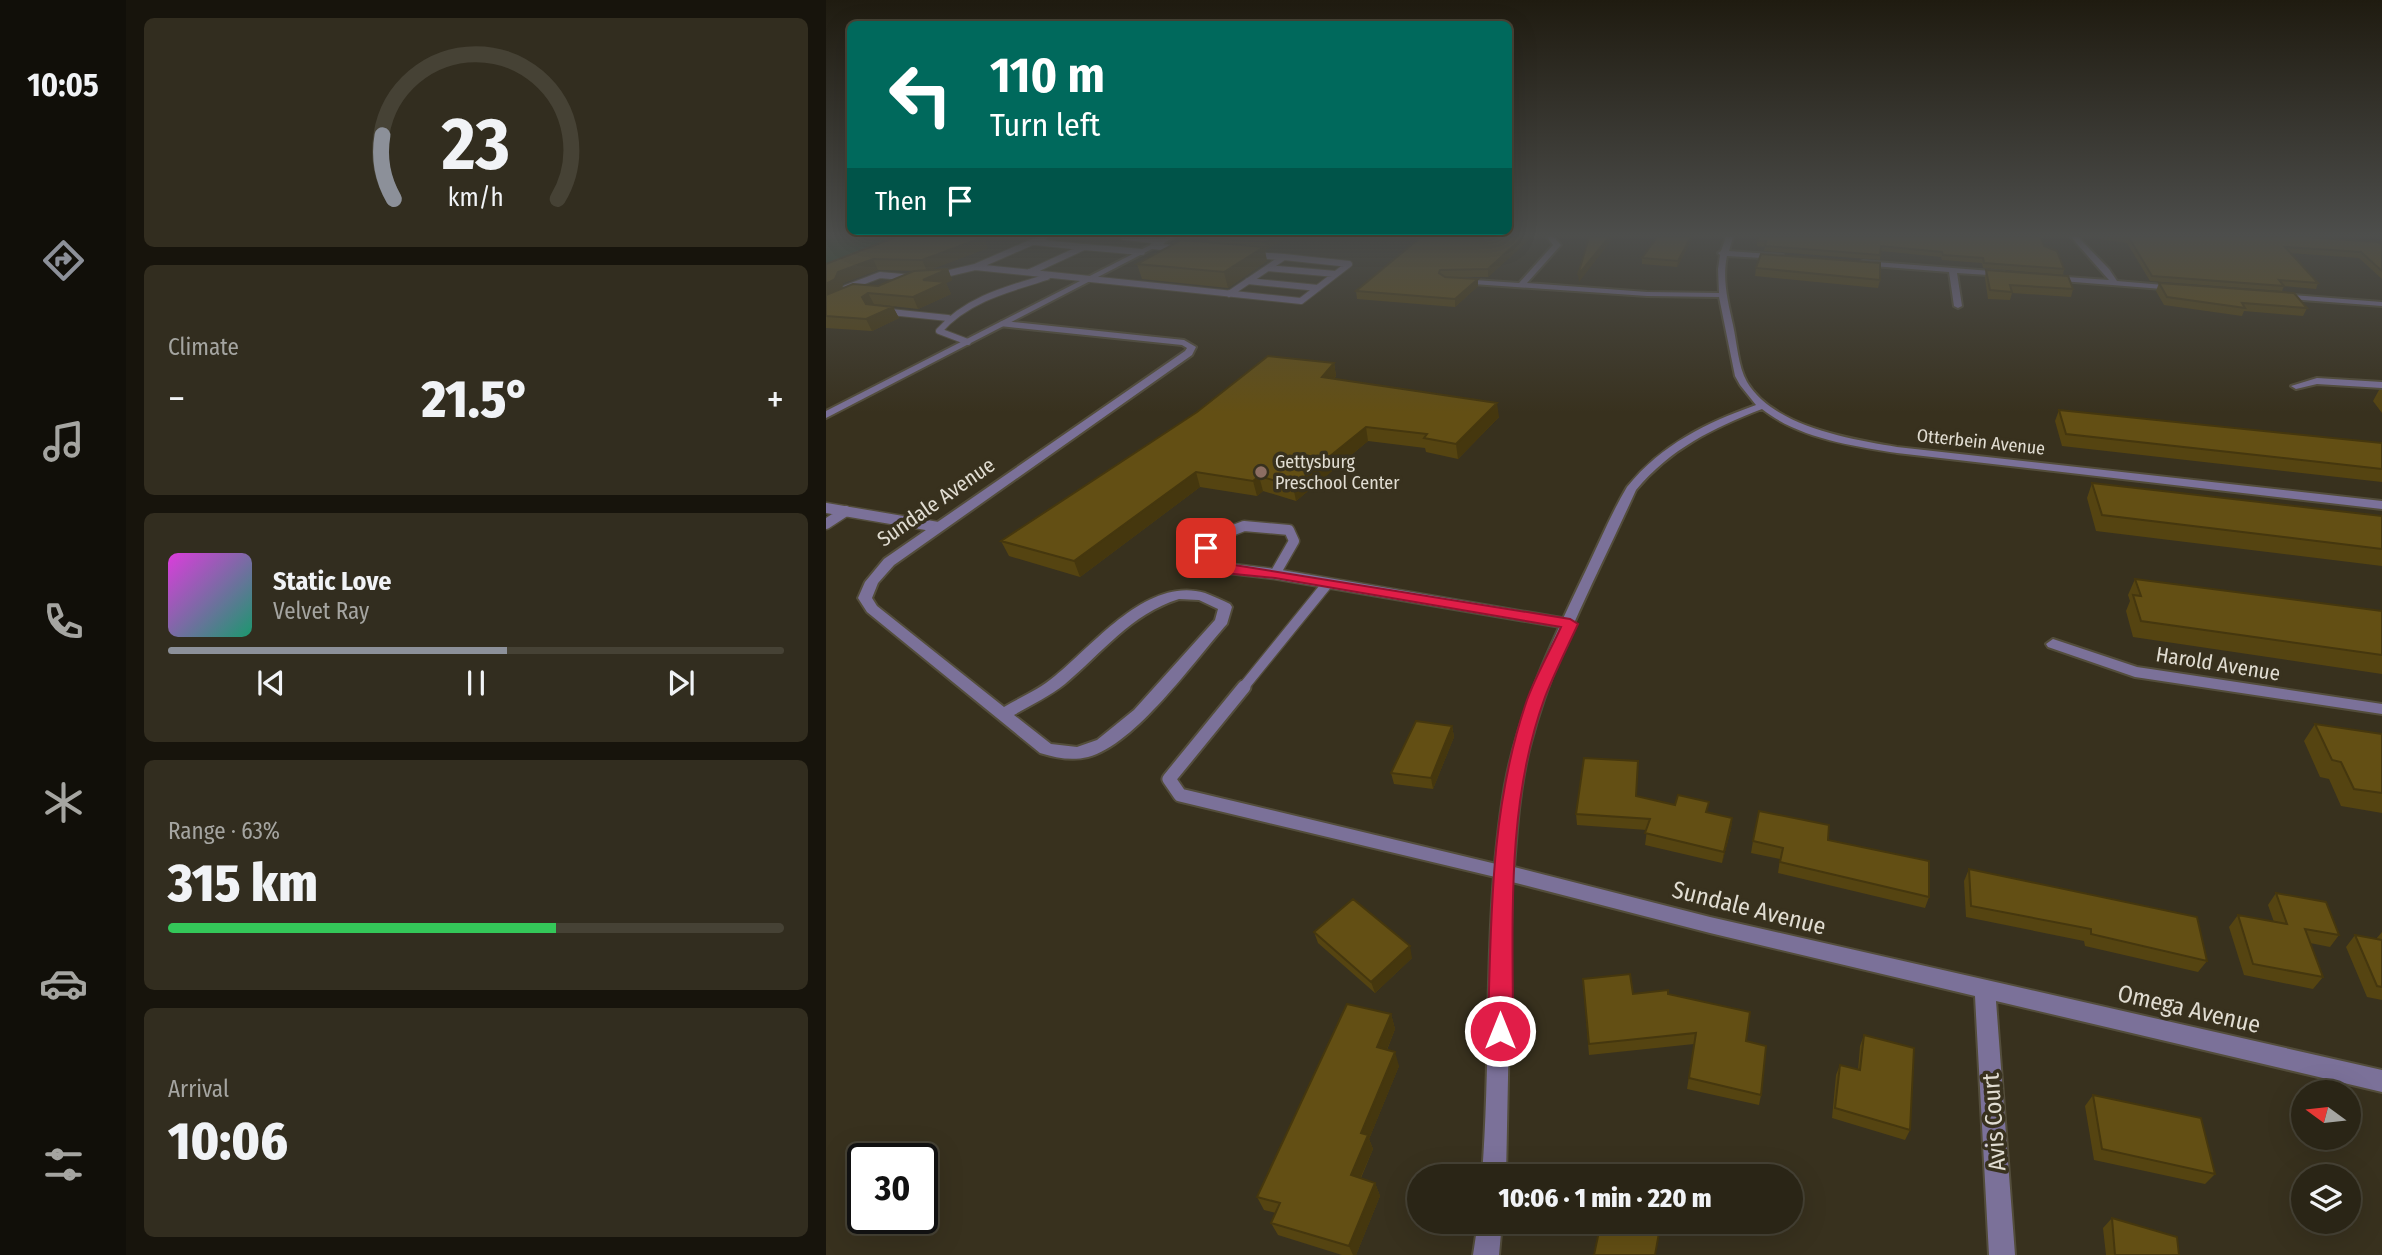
<!DOCTYPE html>
<meta charset="utf-8">
<style>
:root{--surface:#2a2516;--page:#322d1f;--text:#f1f3f6;--muted:#a5a5a1;--line:#464235;--accent:#8c9099}
body{margin:0;font-family:"Fira Sans Condensed",sans-serif;background:var(--page);color:var(--text);height:100vh;display:flex;flex-direction:column;font-size:26px;white-space:nowrap}
*{box-sizing:border-box;margin:0}
p{font-size:23px;color:var(--muted)}
.icon{flex:none;width:38px;height:38px;fill:none;stroke:currentColor;stroke-width:2;stroke-linecap:round;stroke-linejoin:round}
.map{position:relative;flex:1;overflow:hidden}
.side{display:flex;flex-direction:column;gap:18px;padding:18px;background:#17140c;width:700px}
.side>*{flex:none}
.guide{position:absolute;left:21px;top:21px;width:665px;height:214px;border-radius:10px;box-shadow:0 7px 28px #0002,0 0 0 2px var(--line);background:#00695c;color:#fff;overflow:hidden}
.needle{width:46px;rotate:285deg}
.fabs{position:absolute;left:1465px;top:1080px;display:grid;gap:14px}
.fabs a{display:grid;place-items:center;width:70px;height:70px;border-radius:50%;background:var(--surface);box-shadow:0 7px 28px #0002,0 0 0 2px var(--line);font-size:35px}
.speed{position:absolute;left:21px;top:1143px;display:flex;gap:14px;font-size:35px;font-weight:700;text-align:center}
.speed>*{display:grid;place-content:center;width:91px;height:91px;border-radius:50%;background:var(--surface);box-shadow:0 7px 28px #0002,0 0 0 2px var(--line);line-height:1}
.speed .limit{border:4px solid #111;border-radius:10px;background:#fff;color:#111}
.pin{position:absolute;display:grid;place-items:center;width:60px;height:60px;color:#fff;margin:-30px;border-radius:14px;box-shadow:0 4px 10px #0006}
.me{position:absolute;width:77px;margin:-38px;rotate:0deg;stroke-linejoin:round;filter:drop-shadow(0 0 5px #0008)}
.turn{display:flex;align-items:center;gap:24px;height:147px;padding:0 28px;font-size:32px}
.turn .icon{width:91px;height:91px;stroke-width:2.5}
.turn b{display:block;font-size:49px;line-height:60px}
.then{display:flex;align-items:center;height:66px;padding:0 28px;background:#0003;gap:14px;font-size:26px}
.big{font-size:52px;font-weight:800;line-height:1.1}
.side .card{flex:1;display:flex;flex-direction:column;justify-content:center;gap:10px;min-width:0;padding:0 24px;border-radius:10px;background:var(--page)}
.side .dial{align-items:center;gap:0}
.dial svg{height:182px;overflow:visible;fill:none;stroke:var(--line);stroke-width:7;stroke-linecap:round;text-anchor:middle}
.dial text{fill:var(--text);stroke:none}
.song{display:flex;align-items:center;gap:21px}
.cover{width:84px;height:84px;border-radius:10px;background:linear-gradient(135deg,hsl(300 70% 55%),hsl(160 70% 35%))}
.played{height:7px;border-radius:4px;background:linear-gradient(90deg,var(--accent) 55%,var(--line) 55%)}
.keys{display:flex;justify-content:space-around;direction:ltr}
.heat{display:flex;justify-content:space-between;align-items:center;font-size:38px;direction:ltr}
.charge{height:10px;border-radius:5px;background:linear-gradient(90deg,#34c759 63%,var(--line) 0)}
.trip{position:absolute;left:581px;top:1164px;width:396px;height:70px;border-radius:35px;background:var(--surface);box-shadow:0 7px 28px #0002,0 0 0 2px var(--line);font-weight:800;line-height:70px;text-align:center}
main{display:flex;flex:1;min-height:0}
.tab-bar{display:flex;flex-direction:column;width:126px;justify-content:space-around;align-items:center;background:#110f09;color:var(--muted)}
.tab-bar .icon{width:49px;height:49px}
.tab-bar .current{color:var(--accent)}
.tab-bar b{font-size:32px;color:var(--text)}
.map>svg:first-child{display:block}
</style>
<main>
<nav class="tab-bar">
<b>10:05</b>
<svg class="icon current" aria-label="directions" viewBox="0 0 24 24"><path d="M12 3l9 9-9 9-9-9zM9 14v-3h6M13 9l2 2-2 2"/></svg>
<svg class="icon" aria-label="music" viewBox="0 0 24 24"><path d="M9 18V5l10-2v13"/><circle cx="6" cy="18" r="3"/><circle cx="16" cy="16" r="3"/></svg>
<svg class="icon" aria-label="phone" viewBox="0 0 24 24"><path d="M5 4h4l2 5-3 2q2 4 5 5l2-3 5 2v4C11 20 4 13 5 4z"/></svg>
<svg class="icon" aria-label="climate" viewBox="0 0 24 24"><path d="M12 3v18M4 7l16 10M4 17L20 7"/></svg>
<svg class="icon" aria-label="car" viewBox="0 0 24 24"><path d="M5 17H2v-5l4-1 3-4h7l3 4 3 1v5h-3M9 17h6M6 11h13"/><circle cx="7" cy="17" r="2"/><circle cx="17" cy="17" r="2"/></svg>
<svg class="icon" aria-label="filters" viewBox="0 0 24 24"><path d="M4 7h16M4 17h16"/><circle cx="9" cy="7" r="2"/><circle cx="15" cy="17" r="2"/></svg>
</nav>
<section class="side">
<div class="card dial"><svg viewBox="0 0 100 80">
<path d="M14 69A42 42 0 1 1 86 69"/>
<path d="M14 69A42 42 0 0 1 9 41" stroke="#8c9099"/>
<text x="50" y="56" font-size="32" font-weight="700">23</text>
<text x="50" y="72" font-size="11">km/h</text>
</svg></div>
<div class="card"><p>Climate</p>
<div class="heat"><a>−</a><b class="big">21.5°</b><a>+</a></div>
</div>
<div class="card">
<div class="song"><i class="cover"></i><div><b>Static Love</b><p>Velvet Ray</p></div></div>
<div class="played"></div>
<div class="keys"><svg class="icon" aria-label="previous" viewBox="0 0 24 24"><path d="M18 5L8 12l10 7zM5 5v14"/></svg><svg class="icon" aria-label="pause" viewBox="0 0 24 24"><path d="M8 5v14M16 5v14"/></svg><svg class="icon" aria-label="next" viewBox="0 0 24 24"><path d="M6 5l10 7-10 7zM19 5v14"/></svg></div>
</div>
<div class="card"><p>Range · 63%</p><b class="big">315 km</b><div class="charge"></div></div>
<div class="card"><p>Arrival</p><b class="big">10:06</b></div>
</section>
<div class="map">
<svg width="1556" height="1255" viewBox="0 0 1556 1255">
<rect width="100%" height="100%" fill="#38311e"/>
<!-- green -->
<path fill="#274929" d="M0,237H85L0,269Z"/>
<g fill="none" stroke-linecap="round" stroke-linejoin="round">
<defs>
<path id="service-far2" d="M218,237L149,267L475,301L523,264L458,257
M298,237L336,241
M209,242L256,247
M327,246L354,249
M442,268L510,274
M204,272L258,247L316,252
M111,276L149,267
M422,281L492,288
M20,288L54,275L88,278
M403,294L458,257L426,255
M55,311L122,318
M142,342L113,331C141,299 182,289 221,277"/>
<path id="service-far1" d="M0,508L112,527
M0,524L20,511
M418,526L463,530L468,541L449,574L398,568L383,560L380,548L400,533Z
M449,574L744,624
M416,689L502,583"/>
<path id="service" d="M418,687L343,779L354,795L676,872"/>
<path id="minor" d="M721,237H728L735,245L701,283L821,292L893,293L892,269L894,255L892,253L895,251L900,237H907L903,251L957,255V259H954L901,256C896,279 902,302 907,325C911,343 912,366 921,382C948,427 1024,439 1071,447L1556,501V509L1071,453C1027,446 972,438 936,409C887,428 844,449 810,490C772,574 727,656 704,746C694,785 691,827 688,867L884,917L1556,1070V1092L1170,1001L1189,1255H1163L1149,996L884,933L686,882L680,1176H656C666,1046 657,913 679,785C693,709 728,637 761,568C774,541 786,512 801,487C836,444 880,423 930,405L914,385L909,376L893,297L821,296L633,283L629,281L633,279L693,283L727,245Z
M1245,237H1252L1283,269L1291,281L1349,286L1353,288L1349,290L1223,280L1222,278L1226,276L1283,280Z
M1037,261L1178,272L1182,274L1178,276L1131,273L1136,306L1132,308L1128,306L1123,272L1034,265L1033,263Z
M1453,294L1556,302V306L1450,298L1449,296Z
M177,321L358,340L370,347L366,355L68,565L52,583L46,598L51,606L178,707C195,697 214,689 229,676C268,645 321,576 379,593C387,596 396,600 404,604L406,607L401,624C368,661 309,745 262,757C246,761 230,758 214,753L41,612L32,598L39,582L58,559L359,351L361,348L356,345L174,326V322ZM353,599L373,600L392,609L389,620L308,710L271,740L251,747L225,744L188,715C205,705 224,696 239,684C276,653 305,614 353,599Z
M1491,378L1556,382V388L1491,384L1470,389L1465,386Z
M1227,639L1311,667L1556,704V714L1309,677L1222,647L1220,644Z
M652,1222H676L673,1255H647Z"/>
<path id="tertiary" d="M340,237H349L0,418V411Z"/>
</defs>
<!-- service-far2 casing -->
<use href="#service-far2" stroke="#534d3b" stroke-width="8"/>
<!-- service-far1 casing -->
<use href="#service-far1" stroke="#534d3b" stroke-width="13"/>
<!-- service casing -->
<use href="#service" stroke="#534d3b" stroke-width="17"/>
<!-- minor casing -->
<use href="#minor" stroke="#534d3b" stroke-width="4"/>
<!-- tertiary casing -->
<use href="#tertiary" stroke="#534d3b" stroke-width="4"/>
<!-- service-far2 -->
<use href="#service-far2" stroke="#7b7199" stroke-width="6"/>
<!-- service-far1 -->
<use href="#service-far1" stroke="#7b7199" stroke-width="10"/>
<!-- service -->
<use href="#service" stroke="#7b7199" stroke-width="13"/>
<!-- minor -->
<use href="#minor" fill="#7b7199" fill-rule="evenodd"/>
<!-- tertiary -->
<use href="#tertiary" fill="#7b7199" fill-rule="evenodd"/>
</g>
<!-- wall -->
<path fill="#541" fill-rule="evenodd" d="M70,237L162,248L103,270L122,269L126,280L120,283L125,294L92,309L48,304L67,307L73,318L46,331L0,328V264ZM52,270L91,271L52,286L16,288L17,283Z
M382,237H462L439,250L441,261L402,288L316,279L311,264L383,242L382,238Z
M706,237L662,277H632L652,286L629,307L531,299L530,291Z
M867,237L851,267L816,264V258Z
M1274,237H1479L1556,245V279L1533,258L1464,253L1492,283L1490,289L1458,286L1456,291L1324,281L1301,243L1274,239Z
M931,241L1218,246L1238,269L1237,275L1157,268L1156,263L1116,260L1115,257L1055,251L1054,260L938,251L939,247L931,246Z
M930,268L1054,280L1052,288L929,276Z
M1160,270L1247,289L1245,297L1186,293L1184,300L1162,299L1159,278Z
M1333,283L1481,308L1477,316L1418,311L1416,316L1338,305L1330,291Z
M508,363L510,376L508,379L673,417L632,459L600,452L599,448L542,441L470,501L437,491L431,496L374,487L254,577L183,556L175,541Z
M1553,390H1556V413L1547,401Z
M1233,410L1556,443V482L1236,446L1229,421Z
M1266,483L1556,516V566L1270,531L1261,498Z
M1309,579L1556,611V674L1307,637L1300,611L1304,601L1302,595Z
M1489,724L1556,734V813L1515,806L1503,779L1494,777L1478,741Z
M626,726L628,737L607,789L568,784L565,773Z
M810,796L906,818L905,829L896,863L819,845L821,830L751,825L750,814Z
M1002,840L1103,897L1099,908L952,873L954,859L925,853L927,841Z
M1143,869L1381,961L1372,972L1259,946L1258,941L1140,917L1138,881Z
M1450,893L1513,935L1504,947L1484,943L1497,977L1487,989L1418,975L1403,927L1412,915L1448,922L1442,905Z
M488,932L586,958L549,993L492,943Z
M1556,932V1000L1541,997L1520,947L1529,935L1550,939Z
M757,979L807,994H842L920,1041L935,1095L933,1105L861,1089L868,1044L763,1055Z
M565,1014L569,1029L561,1050L573,1066L543,1139L547,1149L535,1178L549,1183L554,1196L530,1255H516L452,1235L445,1223L450,1213L438,1210L431,1197Z
M1038,1035L1084,1130L1079,1140L1006,1118L1010,1075L1014,1065L1032,1070L1034,1046Z
M1267,1095L1389,1174L1379,1184L1268,1160L1259,1106Z
M1286,1218L1353,1255H1280L1277,1228Z"/>
<!-- shaded-wall -->
<path fill="#45370e" d="M158,237L162,248L101,271L96,260Z
M448,237H462L440,250L439,242Z
M697,237H706L662,277V269Z
M783,237H788L753,282L752,275Z
M865,237H867L851,267L852,261Z
M438,247L441,261L402,288L398,272Z
M47,259L52,270L17,283L15,290L0,299V284L12,272Z
M122,269L126,280L120,283L125,294L92,309L87,297L97,280Z
M652,279V286L629,307V299Z
M42,293L48,304L42,309L36,297Z
M67,307L73,318L46,331L40,319Z
M508,363L510,376L499,390L496,377Z
M671,403L673,417L632,459L630,444Z
M540,427L542,441L470,501L467,486Z
M370,472L374,487L254,577L248,561Z
M433,476L437,491L431,496L427,481Z
M626,726L628,737L607,789L605,778Z
M906,818L905,829L896,863L898,852Z
M584,946L586,958L549,993L545,982Z
M565,1014L569,1029L556,1062L551,1047Z
M569,1052L573,1066L543,1139L547,1149L530,1188L525,1175L535,1133Z
M549,1183L554,1196L530,1255H527L523,1246Z"/>
<!-- building -->
<path fill="#634f14" stroke="#45370e" stroke-width="2" d="M70,237H158L96,260L47,259L12,272L9,279L0,284V264Z
M382,237H448L439,242L382,238Z
M595,237H697L662,269L614,270L613,273L619,277L652,279L629,299L530,291Z
M763,237H783L752,275Z
M831,237H865L852,261L816,258Z
M933,237H1215L1218,246L1231,251L1238,269L1158,263L1157,258L1117,255L1116,252L1055,246L1054,255L939,246L940,241H931Z
M1296,237H1479L1552,242L1556,245V271L1535,252L1459,247L1492,283L1453,280L1458,286L1326,276L1303,238Z
M355,240L438,247L398,272L311,264Z
M935,254L1054,263V280L930,268Z
M122,269L97,280L120,282L87,297L42,293L36,297L40,304L67,307L40,319L0,316V295L27,284L52,286L88,271Z
M1160,270L1242,276L1247,289L1184,285L1186,292L1164,290Z
M1333,283L1468,293L1481,308L1416,303L1419,308L1341,297Z
M442,356L508,363L496,377L671,403L630,444L598,438L601,434L540,427L467,486L433,476L427,481L370,472L248,561L175,541L371,412Z
M1233,410L1556,443V469L1240,434Z
M1266,483L1556,516V549L1276,515Z
M1309,579L1556,611V655L1315,621L1307,595L1315,596Z
M590,721L626,726L605,778L565,773Z
M1489,724L1556,734V793L1528,789L1515,762L1506,760Z
M758,758L812,761L810,796L849,805L852,795L883,802L880,812L906,818L898,852L819,833L824,819L750,814Z
M933,811L1003,825L1002,840L1103,861V897L954,862L957,848L927,841Z
M1143,869L1371,917L1381,961L1265,934V929L1145,906Z
M1450,893L1500,902L1513,935L1479,929L1497,977L1427,964L1412,915L1461,924Z
M527,899L584,946L545,982L488,932Z
M1529,935L1556,940V987L1551,986Z
M804,974L807,994L842,990V994L924,1012L920,1041L940,1046L935,1095L863,1078L870,1033L763,1044L757,979Z
M521,1004L565,1014L551,1047L569,1052L535,1133L542,1135L525,1175L549,1183L523,1246L445,1223L454,1203L431,1197Z
M1038,1035L1088,1048L1084,1130L1009,1108L1014,1065L1034,1070Z
M1267,1095L1375,1118L1389,1174L1276,1149Z
M1286,1218L1351,1237L1353,1255H1289Z
M775,1222H835L829,1255H768Z"/>
<!-- sky -->
<linearGradient id="sky" x2="0" y2="1"><stop stop-color="#1f1b10"/><stop offset="0.57" stop-color="#4d4e4c"/><stop offset="1" stop-color="#4d4e4c" stop-opacity="0"/></linearGradient>
<rect width="1556" height="413" fill="url(#sky)"/>
<!-- route -->
<path fill="#e11d48" stroke="#92132f" stroke-width="2" d="M380,544L387,548L389,558L402,564L744,619L752,624C741,648 729,672 719,697C680,803 687,920 687,1031L683,1039L674,1043L666,1039L662,1031C665,919 664,807 701,700C710,675 724,651 735,627L449,578L398,573L375,560L373,548Z"/>
<!-- markers -->
<circle fill="#8d6e63" stroke="#38311e" stroke-width="2.5" cx="435" cy="472" r="7"/>
<g text-anchor="middle" stroke-width="7" stroke-linejoin="round" paint-order="stroke">
<!-- far-street labels -->
<g font-size="18" fill="#e1ddd2" stroke="#38311e">
<text transform="translate(1155 442) rotate(6)" y="6">Otterbein Avenue</text>
</g>
<!-- far-poi labels -->
<g font-size="18" fill="#e1ddd2" stroke="#38311e" text-anchor="start">
<text x="449" y="468">Gettysburg<tspan x="449" dy="21">Preschool Center</tspan></text>
</g>
<!-- street labels -->
<g font-size="21" fill="#e1ddd2" stroke="#38311e">
<text transform="translate(110 502) rotate(-35)" y="7">Sundale Avenue</text>
<text transform="translate(1392 664) rotate(9)" y="7">Harold Avenue</text>
</g>
<!-- near-street labels -->
<g font-size="24" fill="#e1ddd2" stroke="#38311e">
<text transform="translate(923 908) rotate(14)" y="8">Sundale Avenue</text>
<text transform="translate(1363 1009) rotate(13)" y="8">Omega Avenue</text>
<text transform="translate(1168 1122) rotate(-94)" y="8">Avis Court</text>
</g>
</g>
</svg>
<div class="fabs">
<a><svg class="needle" viewBox="-14 -14 28 28"><path d="M0-13l5 13h-10z" fill="#e53935"/><path d="M0 13l5-13h-10z" fill="#a5a5a1"/></svg></a>
<a><svg class="icon" aria-label="layers" viewBox="0 0 24 24"><path d="M12 4l9 5-9 5-9-5zM3 14l9 5 9-5"/></svg></a>
</div>
<div class="speed"><div class="limit">30</div></div>
<div class="pin" style="left:380px;top:548px;background:#d93025"><svg class="icon" aria-label="arrive" viewBox="0 0 24 24"><path d="M6 21V4h12l-3 4 3 4H6"/></svg></div>
<svg class="me" style="left:674px;top:1031px" viewBox="-20 -20 40 40"><circle r="17" fill="#e11d48" stroke="#fff" stroke-width="3"/><path d="M0-11L8 9 0 5-8 9z" fill="#fff"/></svg>
<div class="trip">10:06 · 1 min · 220 m</div>
<div class="guide">
<div class="turn"><svg class="icon" aria-label="left" viewBox="0 0 24 24"><path d="M17 20v-9H6M10 6l-5 5 5 5"/></svg><div><b>110 m</b>Turn left</div></div>
<div class="then">Then<svg class="icon" aria-label="arrive" viewBox="0 0 24 24"><path d="M6 21V4h12l-3 4 3 4H6"/></svg></div>
</div>
</div>
</main>
